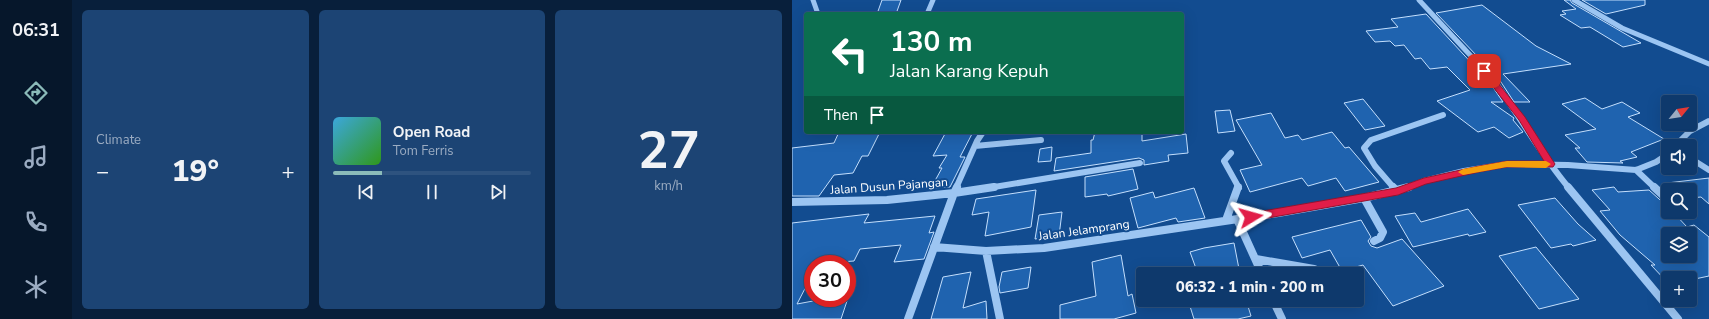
<!DOCTYPE html>
<meta charset="utf-8">
<style>
:root{--surface:#0e396c;--page:#1c4474;--text:#f1f3f6;--muted:#9bacc2;--line:#2e537f;--accent:#8bbbb9}
body{margin:0;font-family:"Nunito Sans",sans-serif;background:var(--page);color:var(--text);height:100vh;display:flex;flex-direction:column;font-size:15px;white-space:nowrap}
*{box-sizing:border-box;margin:0}
p{font-size:13px;color:var(--muted)}
.icon{flex:none;width:22px;height:22px;fill:none;stroke:currentColor;stroke-width:2;stroke-linecap:round;stroke-linejoin:round}
.map{position:relative;flex:1;overflow:hidden}
.panel{display:flex;flex-direction:column;gap:10px;padding:10px;background:#081f3b;width:720px}
.panel>*{flex:none}
.hud{position:absolute;left:12px;top:12px;width:380px;height:122px;border-radius:4px;box-shadow:0 4px 16px #0002,0 0 0 1px var(--line);background:#0b6e4f;color:#fff;overflow:hidden}
.needle{width:26px;rotate:60deg}
.buttons{position:absolute;left:869px;top:95px;display:grid;gap:8px}
.buttons a{display:grid;place-items:center;width:36px;height:36px;border-radius:4px;background:var(--surface);box-shadow:0 4px 16px #0002,0 0 0 1px var(--line);font-size:20px}
.speed{position:absolute;left:12px;top:255px;display:flex;gap:8px;font-size:20px;font-weight:700;text-align:center}
.speed>*{display:grid;place-content:center;width:52px;height:52px;border-radius:50%;background:var(--surface);box-shadow:0 4px 16px #0002,0 0 0 1px var(--line);line-height:1}
.speed .limit{border:6px solid #d22;background:#fff;color:#111}
.pin{position:absolute;display:grid;place-items:center;width:34px;height:34px;color:#fff;margin:-17px;border-radius:8px;box-shadow:0 2px 6px #0006}
.me{position:absolute;width:44px;margin:-22px;rotate:82deg;stroke-linejoin:round;filter:drop-shadow(0 0 3px #0008)}
.turn{display:flex;align-items:center;gap:14px;height:84px;padding:0 20px;font-size:18px}
.turn .icon{width:52px;height:52px;stroke-width:2.5}
.turn b{display:block;font-size:28px;line-height:34px}
.then{display:flex;align-items:center;height:38px;padding:0 20px;background:#0003;gap:8px;font-size:15px}
.big{font-size:30px;font-weight:800;line-height:1.1}
.panel .card{flex:1;display:flex;flex-direction:column;justify-content:center;gap:6px;min-width:0;padding:0 14px;border-radius:6px;background:var(--page)}
.panel .dial{align-items:center;gap:0}
.dial b{font-size:52px;line-height:1}
.song{display:flex;align-items:center;gap:12px}
.cover{width:48px;height:48px;border-radius:6px;background:linear-gradient(135deg,hsl(200 70% 55%),hsl(110 70% 35%))}
.played{height:4px;border-radius:2px;background:linear-gradient(90deg,var(--accent) 25%,var(--line) 25%)}
.keys{display:flex;justify-content:space-around;direction:ltr}
.heat{display:flex;justify-content:space-between;align-items:center;font-size:22px;direction:ltr}
.panel .tiles{flex:1;display:grid;gap:10px;grid-template-columns:repeat(3,1fr)}
.trip{position:absolute;left:344px;top:267px;width:228px;height:40px;border-radius:4px;background:var(--surface);box-shadow:0 4px 16px #0002,0 0 0 1px var(--line);font-weight:800;line-height:40px;text-align:center}
main{display:flex;flex:1;min-height:0}
.dock{display:flex;flex-direction:column;width:72px;justify-content:space-around;align-items:center;background:#06172b;color:var(--muted)}
.dock .icon{width:28px;height:28px}
.dock .current{color:var(--accent)}
.dock b{font-size:18px;color:var(--text)}
.map>svg:first-child{display:block}
</style>
<main>
<nav class="dock">
<b>06:31</b>
<svg class="icon current" aria-label="directions" viewBox="0 0 24 24"><path d="M12 3l9 9-9 9-9-9zM9 14v-3h6M13 9l2 2-2 2"/></svg>
<svg class="icon" aria-label="music" viewBox="0 0 24 24"><path d="M9 18V5l10-2v13"/><circle cx="6" cy="18" r="3"/><circle cx="16" cy="16" r="3"/></svg>
<svg class="icon" aria-label="phone" viewBox="0 0 24 24"><path d="M5 4h4l2 5-3 2q2 4 5 5l2-3 5 2v4C11 20 4 13 5 4z"/></svg>
<svg class="icon" aria-label="climate" viewBox="0 0 24 24"><path d="M12 3v18M4 7l16 10M4 17L20 7"/></svg>
</nav>
<section class="panel">
<div class="tiles">
<div class="card"><p>Climate</p>
<div class="heat"><a>−</a><b class="big">19°</b><a>+</a></div>
</div>
<div class="card">
<div class="song"><i class="cover"></i><div><b>Open Road</b><p>Tom Ferris</p></div></div>
<div class="played"></div>
<div class="keys"><svg class="icon" aria-label="previous" viewBox="0 0 24 24"><path d="M18 5L8 12l10 7zM5 5v14"/></svg><svg class="icon" aria-label="pause" viewBox="0 0 24 24"><path d="M8 5v14M16 5v14"/></svg><svg class="icon" aria-label="next" viewBox="0 0 24 24"><path d="M6 5l10 7-10 7zM19 5v14"/></svg></div>
</div>
<div class="card dial"><b>27</b><p>km/h</p></div>
</div>
</section>
<div class="map">
<svg width="917" height="319" viewBox="0 0 917 319">
<rect width="100%" height="100%" fill="#124c90"/>
<!-- building -->
<path fill="#1f63af" stroke="#c4dffd" fill-rule="evenodd" d="M90,0H109L104,14H85Z
M772,0H778L780,3L849,43L831,47L798,27L789,28L768,15L774,14L770,11L784,9Z
M790,0H853V5L814,14Z
M690,5L744,46L779,64L711,74L738,102H722L707,79L644,13Z
M634,14L698,83L711,102H699L722,118L721,120L731,132L717,138L702,127L686,132L645,101L678,90L655,67L638,69L629,58L623,59L612,45L603,46L598,41L583,42L574,31L606,27L599,19Z
M793,98L810,109L830,102L848,113L836,117L872,139L839,152L845,157L828,161L831,163L795,162L783,148H788L773,135L804,129L770,104Z
M571,99L593,126L573,130L552,103Z
M438,110L443,131L426,133L423,111Z
M479,113L493,138L506,135L510,140L540,132L553,148L557,147L587,182L553,191L544,178L516,186L510,178L458,192L448,170L470,165L444,120Z
M47,132H88L76,156H70L61,173L42,175L27,196H0V148L42,143Z
M154,132H181L168,157H173L158,187L139,188L150,168H147L155,155L141,156Z
M303,132H350V141L394,134L396,153L376,155L377,161L352,165V160L347,158L262,171L264,158L299,153V140H301Z
M260,147L259,161L246,162L248,149Z
M341,169L346,189L316,196L315,194L293,197V177Z
M917,178V204L909,197L898,198V190H876V192L872,189L881,188L875,183Z
M822,187L826,192L857,190L876,207V212H881L895,227L902,225L917,237V276L898,280V278H876V283L859,265H863L828,235L808,211L818,210L800,190ZM876,234H898V256H876Z
M402,188L413,218L386,222L384,218L346,228L338,198L361,192L363,198Z
M244,190L239,227L193,236L197,212L180,215L184,199Z
M763,198L786,224L804,240L781,246L779,244L759,248L726,205Z
M676,209L694,232L677,236L676,234L621,247L603,216L623,213L629,222Z
M270,212L267,236L243,239L247,215Z
M77,214L72,223L143,216L137,233L142,232L132,259L102,262L109,245L68,249L62,261L21,264V273L5,304L37,298H55L57,295L49,319H0V223Z
M569,220L579,237L576,241L579,246L585,248L610,239L652,286L601,306L571,265L550,271L538,250L510,258L500,237Z
M442,243L448,274H406L398,252L412,248Z
M744,247L767,275L787,299L747,309L707,256Z
M329,255L336,296L340,294L344,313L322,319H268V305L304,296L300,262Z
M239,267L236,288L208,293L207,287L210,272Z
M179,272L171,308L194,301L195,319H139L151,277Z
M396,300H454L459,316L446,319H402Z"/>
<g fill="none" stroke-linecap="round" stroke-linejoin="round">
<!-- minor-far2 -->
<path stroke="#9cc5f2" stroke-width="5" d="M21,0L26,14
M627,0L704,83
M782,0L830,28L917,64
M135,14L141,0
M199,14H201"/>
<!-- minor-far1 -->
<path stroke="#9cc5f2" stroke-width="6" d="M703,82C728,117 749,155 777,188
M183,146L249,140
M883,146L898,131L917,121
M439,153L432,161L447,188
M898,158L917,170
M844,170L863,188
M164,188L185,141L191,132
M196,188L348,163
M602,188L583,166L572,148L579,140L651,115
M614,188L632,181L672,171L715,164L776,165L844,170L864,162L876,154"/>
<!-- minor -->
<path stroke="#9cc5f2" stroke-width="8" d="M601,187L605,191
M776,187L886,319
M862,187L876,200
M162,193L202,187
M162,193L165,187
M572,198L591,232L588,238L582,241
M0,202L95,200L162,193L116,319
M445,219L470,274
M434,220L446,187
M142,247L194,251L252,248L486,213L572,198L617,187
M194,251L208,319
M464,259L522,269L534,274
M481,300L490,319"/>
</g>
<!-- route -->
<path fill="#e11d48" stroke="#92132f" d="M690,69H695L733,117L763,164L761,167H715L687,172L634,184L606,195L459,221L455,220L454,217L459,213L604,188L632,178L687,166L715,161H752L727,120L690,73Z"/>
<!-- slow -->
<path fill="#f59e0b" d="M715,161H754L759,164L754,168L715,167L671,175L666,172L671,169Z"/>
<g text-anchor="middle" stroke-width="4" stroke-linejoin="round" paint-order="stroke">
<!-- street labels -->
<g font-size="12" fill="#fff" stroke="#124c90">
<text transform="translate(97 186) rotate(-4)" y="4">Jalan Dusun Pajangan</text>
<text transform="translate(292 230) rotate(-8)" y="4">Jalan Jelamprang</text>
</g>
</g>
</svg>
<div class="buttons">
<a><svg class="needle" viewBox="-14 -14 28 28"><path d="M0-13l5 13h-10z" fill="#e53935"/><path d="M0 13l5-13h-10z" fill="#9bacc2"/></svg></a>
<a><svg class="icon" aria-label="sound" viewBox="0 0 24 24"><path d="M4 9h4l5-4v14l-5-4H4zM17 9q2 3 0 6"/></svg></a>
<a><svg class="icon" aria-label="search" viewBox="0 0 24 24"><circle cx="10" cy="10" r="6"/><path d="M15 15l6 6"/></svg></a>
<a><svg class="icon" aria-label="layers" viewBox="0 0 24 24"><path d="M12 4l9 5-9 5-9-5zM3 14l9 5 9-5"/></svg></a>
<a>+</a>
</div>
<div class="speed"><div class="limit">30</div></div>
<div class="pin" style="left:692px;top:71px;background:#d93025"><svg class="icon" aria-label="arrive" viewBox="0 0 24 24"><path d="M6 21V4h12l-3 4 3 4H6"/></svg></div>
<svg class="me" style="left:459px;top:217px" viewBox="-20 -20 40 40"><path d="M0-17L14 15 0 8-14 15z" fill="#e11d48" stroke="#fff" stroke-width="4"/></svg>
<div class="trip">06:32 · 1 min · 200 m</div>
<div class="hud">
<div class="turn"><svg class="icon" aria-label="left" viewBox="0 0 24 24"><path d="M17 20v-9H6M10 6l-5 5 5 5"/></svg><div><b>130 m</b>Jalan Karang Kepuh</div></div>
<div class="then">Then<svg class="icon" aria-label="arrive" viewBox="0 0 24 24"><path d="M6 21V4h12l-3 4 3 4H6"/></svg></div>
</div>
</div>
</main>
